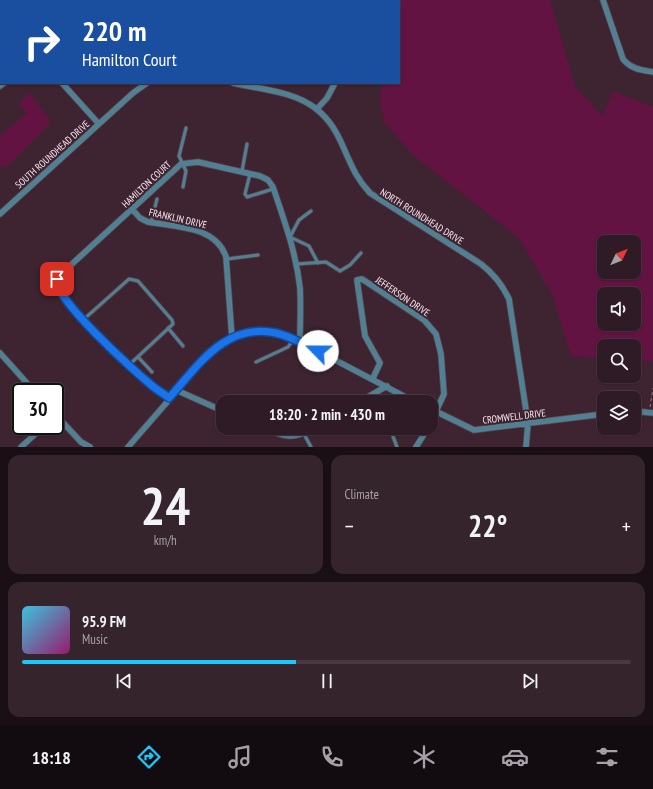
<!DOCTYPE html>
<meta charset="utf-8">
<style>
:root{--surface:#2e1b25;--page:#36242d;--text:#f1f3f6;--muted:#a7a1a7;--line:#493942;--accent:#18cafc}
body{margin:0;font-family:"PT Sans Narrow",sans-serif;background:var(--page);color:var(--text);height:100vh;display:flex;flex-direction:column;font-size:15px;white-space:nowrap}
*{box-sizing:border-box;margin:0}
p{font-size:13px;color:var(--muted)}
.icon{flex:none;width:22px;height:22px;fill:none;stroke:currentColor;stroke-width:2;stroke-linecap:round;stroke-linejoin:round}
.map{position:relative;height:447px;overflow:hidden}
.panel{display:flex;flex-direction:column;gap:8px;padding:8px;background:#190f14;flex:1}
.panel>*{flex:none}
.hud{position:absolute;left:0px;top:0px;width:400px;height:84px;box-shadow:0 1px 3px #0004,0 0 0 1px var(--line);background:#1a4fa0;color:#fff;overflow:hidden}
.needle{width:26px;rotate:47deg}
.fabs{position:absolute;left:597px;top:235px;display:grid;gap:8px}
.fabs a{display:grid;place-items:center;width:44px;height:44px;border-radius:8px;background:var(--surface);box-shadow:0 1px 3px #0004,0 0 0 1px var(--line);font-size:20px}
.speed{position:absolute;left:12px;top:383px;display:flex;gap:8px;font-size:20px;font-weight:700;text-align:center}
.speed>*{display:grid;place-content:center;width:52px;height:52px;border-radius:50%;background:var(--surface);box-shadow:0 1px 3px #0004,0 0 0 1px var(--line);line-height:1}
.speed .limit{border:2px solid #111;border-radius:6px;background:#fff;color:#111}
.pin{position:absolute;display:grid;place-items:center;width:34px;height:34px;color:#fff;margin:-17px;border-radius:8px;box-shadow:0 2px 6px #0006}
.me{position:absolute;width:44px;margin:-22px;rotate:293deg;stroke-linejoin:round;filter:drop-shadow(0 0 3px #0008)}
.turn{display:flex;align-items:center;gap:14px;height:84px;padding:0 16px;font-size:18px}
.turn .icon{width:52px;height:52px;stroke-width:2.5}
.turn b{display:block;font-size:28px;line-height:34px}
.big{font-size:30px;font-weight:700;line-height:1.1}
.panel .tile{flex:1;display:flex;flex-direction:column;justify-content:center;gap:6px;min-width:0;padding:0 14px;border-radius:12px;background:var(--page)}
.panel .dial{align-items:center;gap:0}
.dial b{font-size:52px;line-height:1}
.song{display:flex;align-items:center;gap:12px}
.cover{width:48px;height:48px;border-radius:6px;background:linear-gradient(135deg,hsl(190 70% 55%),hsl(320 70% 35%))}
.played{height:4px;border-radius:2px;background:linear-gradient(90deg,var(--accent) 45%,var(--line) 45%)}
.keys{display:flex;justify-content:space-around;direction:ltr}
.heat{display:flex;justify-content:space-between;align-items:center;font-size:22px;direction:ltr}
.panel .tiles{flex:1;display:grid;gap:8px;grid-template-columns:1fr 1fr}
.tile:last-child{grid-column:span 2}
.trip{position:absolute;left:216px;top:395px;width:222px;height:40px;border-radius:12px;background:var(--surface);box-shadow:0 1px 3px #0004,0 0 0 1px var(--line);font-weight:700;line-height:40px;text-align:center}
.dock{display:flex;height:64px;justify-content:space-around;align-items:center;background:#120b0f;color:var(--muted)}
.dock .icon{width:28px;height:28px}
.dock .on{color:var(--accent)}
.dock b{font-size:18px;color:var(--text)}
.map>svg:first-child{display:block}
</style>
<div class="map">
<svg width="653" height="447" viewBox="0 0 653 447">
<rect width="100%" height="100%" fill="#3e2431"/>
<!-- green -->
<path fill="#621341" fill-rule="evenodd" d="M364,0H550L575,87L603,116L613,91L653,107V362L634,359V346H604V358L571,356L553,296L519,238L413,155L385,123L380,102L382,83H399V1ZM604,242H634V272H604ZM604,294H634V324H604Z
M29,92L51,122L5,168L0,164V136L27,113L19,105Z"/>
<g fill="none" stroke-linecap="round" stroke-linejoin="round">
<defs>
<path id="lane" d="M242,171L247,144
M250,174L245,194L247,197L273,189
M183,187L186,171L179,156L186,128
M311,211L299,220L290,237L309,246L318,263
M151,223L157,199
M227,259L258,255
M296,264L326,262L340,271L350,265L361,253
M83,320L129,279L138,281L172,320L173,324L129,365
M168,328L183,346
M138,357L152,372
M256,362L288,347L293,340
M391,431L397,447
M304,434L311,447"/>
<path id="street" d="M179,0L180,1
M305,0L306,1
M603,0L623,59C631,69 641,70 653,72
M95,1L96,0
M62,83L99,124
M233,83C278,93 318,92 340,140C350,161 354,176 370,193L481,264C494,274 502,284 509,299L528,423L526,447
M0,86L4,83
M317,109L327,98L335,83
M132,209L140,218L148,222C176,227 216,226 226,257L232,338
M0,214L133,93L147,83
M0,353L35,392
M373,378L380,363L365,336L357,280L362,279L424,320L436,334L441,354L444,394L431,422
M176,390L223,411
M169,398C145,380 60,308 55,282L60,275L181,164L198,162L260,176L268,180L273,187C284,220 296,252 300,288C301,306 300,325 300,343
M359,402L387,386
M431,409L474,430L604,414
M634,411L653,413
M55,414L81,442L90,447
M264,428C284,437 293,440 314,428
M21,447L44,426
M128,447L215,347L233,336L255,332L276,333L318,351L415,402
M416,447L428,428"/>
</defs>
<!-- lane casing -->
<use href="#lane" stroke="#5c434f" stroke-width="4.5"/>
<!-- street casing -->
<use href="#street" stroke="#5c434f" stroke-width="7"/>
<!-- path -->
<path stroke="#917b85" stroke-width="1" stroke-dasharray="3 3" stroke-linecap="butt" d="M650,407L653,388"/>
<!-- lane -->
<use href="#lane" stroke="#518092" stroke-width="3"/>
<!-- street -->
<use href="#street" stroke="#518092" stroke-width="5.5"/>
</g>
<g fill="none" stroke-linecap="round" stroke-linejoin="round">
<defs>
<path id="route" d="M57,279C50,295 134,371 149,383C155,389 163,393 169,398C198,366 225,322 276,333C290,336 305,345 318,351"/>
</defs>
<!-- route casing -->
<use href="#route" stroke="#114b97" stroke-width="10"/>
<!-- route -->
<use href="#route" stroke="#1a73e8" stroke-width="7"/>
</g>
<g text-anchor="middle" stroke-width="4" stroke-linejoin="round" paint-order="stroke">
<!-- street labels -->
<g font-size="10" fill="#f9e7ef" stroke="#3e2431">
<text transform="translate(52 154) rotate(-42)" y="4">SOUTH ROUNDHEAD DRIVE</text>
<text transform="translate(146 184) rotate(-43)" y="4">HAMILTON COURT</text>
<text transform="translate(422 216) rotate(32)" y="4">NORTH ROUNDHEAD DRIVE</text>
<text transform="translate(178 218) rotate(13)" y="4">FRANKLIN DRIVE</text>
<text transform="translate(403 296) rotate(34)" y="4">JEFFERSON DRIVE</text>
<text transform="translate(514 416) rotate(-7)" y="4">CROMWELL DRIVE</text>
</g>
</g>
</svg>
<div class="fabs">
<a><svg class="needle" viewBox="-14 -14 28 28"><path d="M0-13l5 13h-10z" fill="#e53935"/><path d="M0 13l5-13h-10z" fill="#a7a1a7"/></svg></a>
<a><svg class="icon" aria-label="sound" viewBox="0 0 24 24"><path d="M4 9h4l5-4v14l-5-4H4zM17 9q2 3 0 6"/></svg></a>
<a><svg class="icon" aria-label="search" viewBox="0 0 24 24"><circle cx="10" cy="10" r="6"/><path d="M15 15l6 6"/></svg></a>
<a><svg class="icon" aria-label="layers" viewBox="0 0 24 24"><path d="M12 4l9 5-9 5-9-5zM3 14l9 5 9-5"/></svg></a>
</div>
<div class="speed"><div class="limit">30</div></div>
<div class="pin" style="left:57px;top:279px;background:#d93025"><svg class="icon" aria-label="arrive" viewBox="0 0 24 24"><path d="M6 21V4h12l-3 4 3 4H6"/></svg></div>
<svg class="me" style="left:318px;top:351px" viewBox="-20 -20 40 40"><circle r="19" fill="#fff"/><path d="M0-13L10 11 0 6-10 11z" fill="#1a73e8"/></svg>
<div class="trip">18:20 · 2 min · 430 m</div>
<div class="hud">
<div class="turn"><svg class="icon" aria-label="right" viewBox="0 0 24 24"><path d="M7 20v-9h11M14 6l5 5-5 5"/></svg><div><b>220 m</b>Hamilton Court</div></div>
</div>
</div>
<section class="panel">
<div class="tiles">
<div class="tile dial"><b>24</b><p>km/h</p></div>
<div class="tile"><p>Climate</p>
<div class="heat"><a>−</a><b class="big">22°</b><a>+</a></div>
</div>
<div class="tile">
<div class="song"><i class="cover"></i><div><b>95.9 FM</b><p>Music</p></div></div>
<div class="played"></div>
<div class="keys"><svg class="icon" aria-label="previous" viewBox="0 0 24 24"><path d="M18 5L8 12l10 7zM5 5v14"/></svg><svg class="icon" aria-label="pause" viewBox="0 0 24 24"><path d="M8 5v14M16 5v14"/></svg><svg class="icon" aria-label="next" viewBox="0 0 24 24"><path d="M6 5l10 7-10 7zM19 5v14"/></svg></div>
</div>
</div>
</section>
<nav class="dock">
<b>18:18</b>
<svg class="icon on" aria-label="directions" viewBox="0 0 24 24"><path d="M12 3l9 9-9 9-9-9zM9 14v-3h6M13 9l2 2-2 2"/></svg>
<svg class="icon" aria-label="music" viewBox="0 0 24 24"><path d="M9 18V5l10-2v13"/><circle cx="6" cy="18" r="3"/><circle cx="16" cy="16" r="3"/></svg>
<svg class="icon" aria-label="phone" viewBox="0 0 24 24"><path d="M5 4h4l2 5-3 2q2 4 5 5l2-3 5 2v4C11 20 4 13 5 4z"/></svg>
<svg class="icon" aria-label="climate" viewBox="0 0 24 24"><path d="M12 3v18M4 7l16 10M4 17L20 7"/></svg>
<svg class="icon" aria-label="car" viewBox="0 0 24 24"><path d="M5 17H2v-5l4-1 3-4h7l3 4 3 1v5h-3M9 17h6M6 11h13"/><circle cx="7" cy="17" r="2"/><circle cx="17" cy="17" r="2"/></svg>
<svg class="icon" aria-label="filters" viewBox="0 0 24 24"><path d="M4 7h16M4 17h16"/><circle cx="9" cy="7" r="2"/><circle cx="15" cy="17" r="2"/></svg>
</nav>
